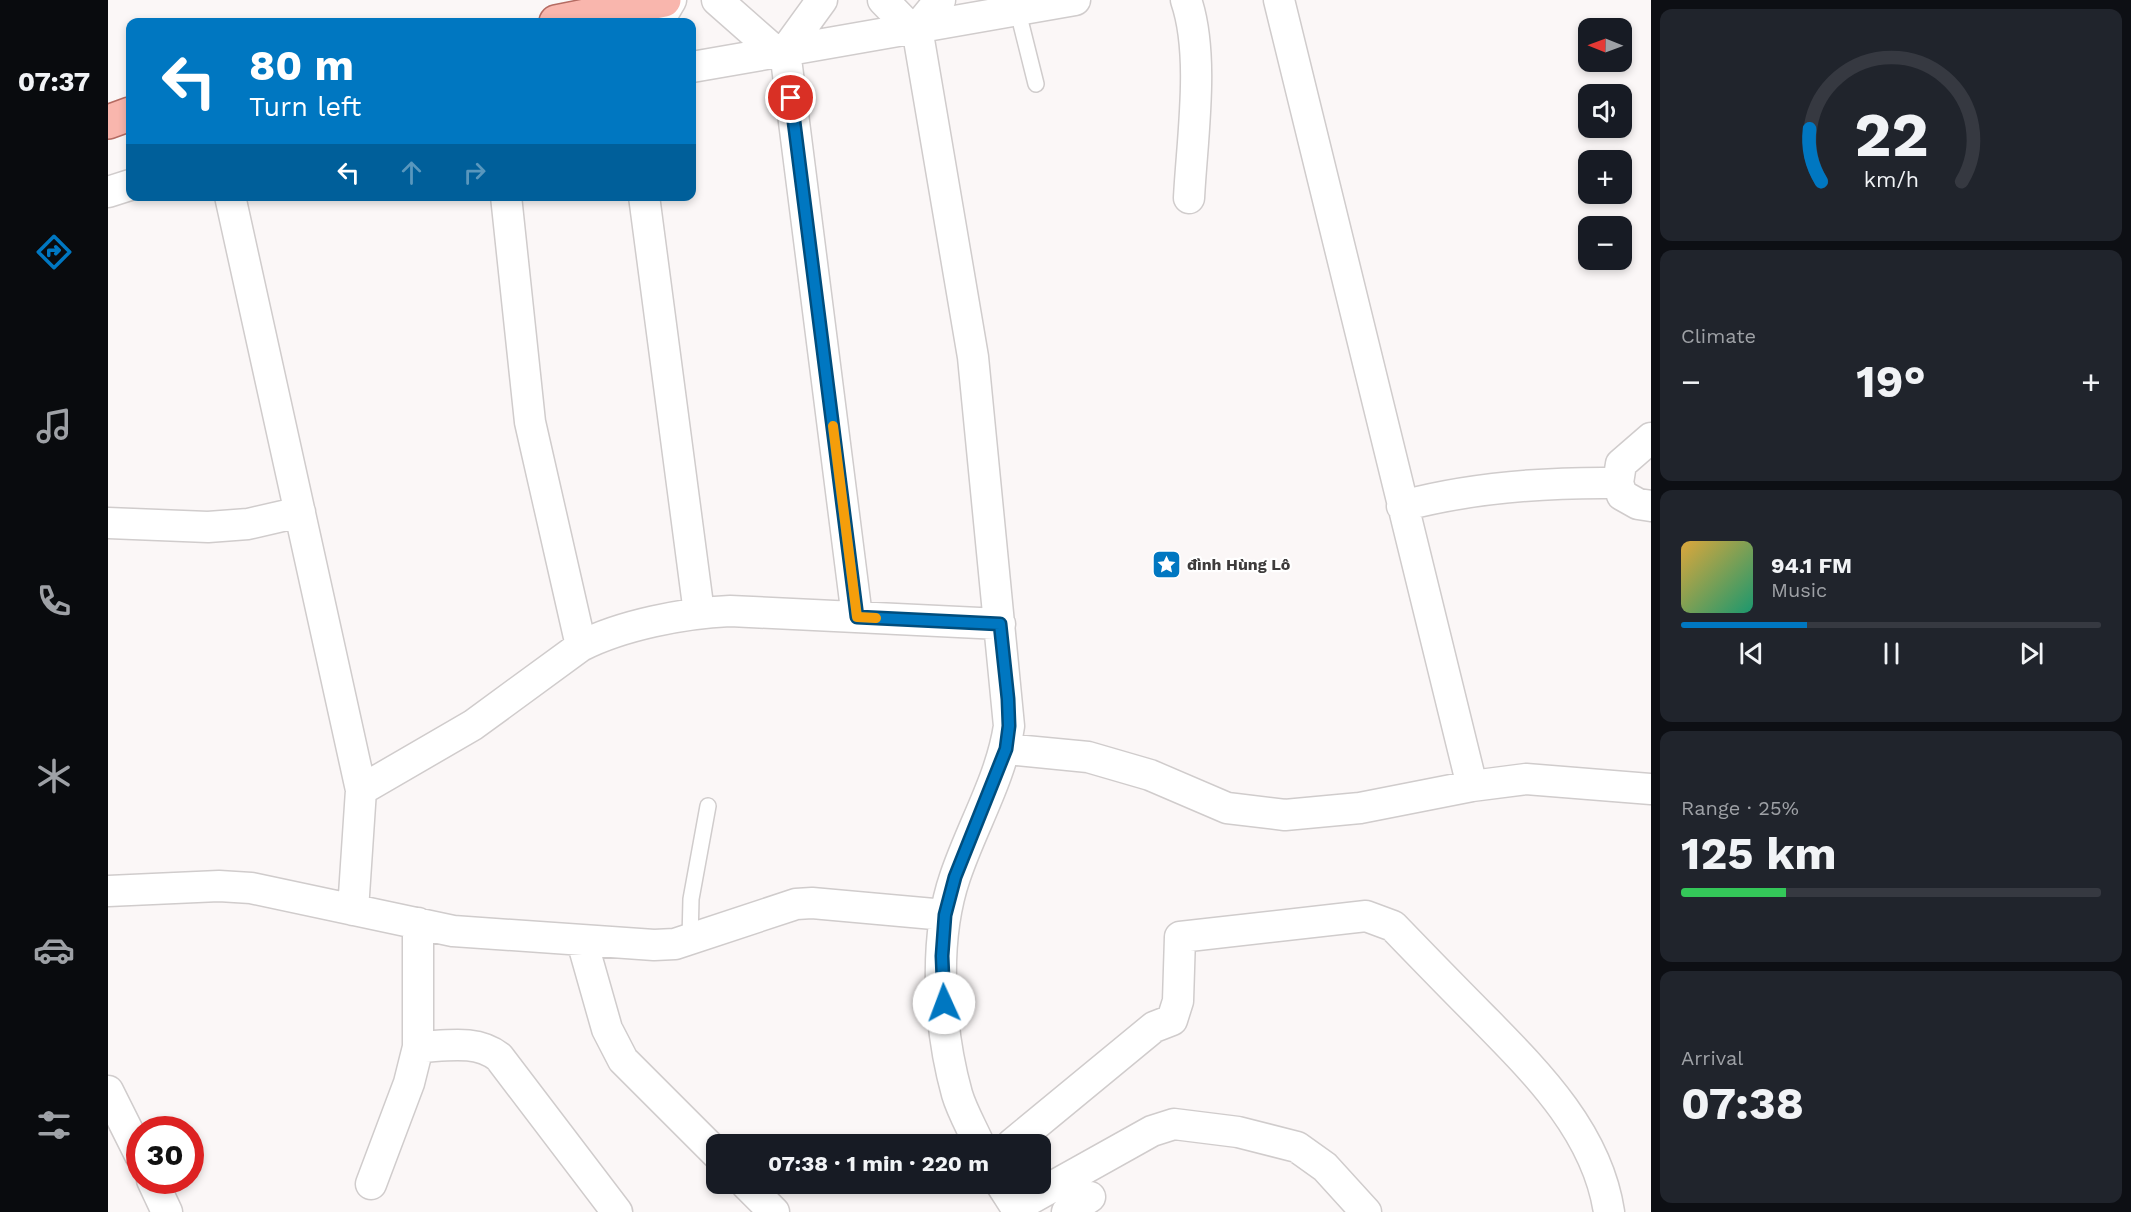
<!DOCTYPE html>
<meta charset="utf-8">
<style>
:root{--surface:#171b24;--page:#20242c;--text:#f1f3f6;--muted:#9ea1a6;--line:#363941;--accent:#0077c1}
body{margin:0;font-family:"Work Sans",sans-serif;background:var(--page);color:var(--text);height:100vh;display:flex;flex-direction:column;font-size:22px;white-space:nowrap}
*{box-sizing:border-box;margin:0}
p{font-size:20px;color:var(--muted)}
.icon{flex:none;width:33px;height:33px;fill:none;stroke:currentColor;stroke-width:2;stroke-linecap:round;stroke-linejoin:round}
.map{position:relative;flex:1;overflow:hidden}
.sheet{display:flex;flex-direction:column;gap:9px;padding:9px;background:#0d0f14;width:480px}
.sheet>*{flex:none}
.hud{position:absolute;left:18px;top:18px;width:570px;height:183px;border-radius:12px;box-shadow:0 3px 9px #0003;background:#0077c1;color:#fff;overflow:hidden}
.needle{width:39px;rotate:271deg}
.fabs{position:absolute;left:1470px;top:18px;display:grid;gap:12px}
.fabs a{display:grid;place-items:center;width:54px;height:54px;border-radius:12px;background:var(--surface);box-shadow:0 3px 9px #0003;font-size:30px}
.speed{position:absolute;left:18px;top:1116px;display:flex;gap:12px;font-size:30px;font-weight:700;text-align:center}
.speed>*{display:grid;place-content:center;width:78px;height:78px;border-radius:50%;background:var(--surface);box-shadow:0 3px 9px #0003;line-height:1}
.speed .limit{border:9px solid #d22;background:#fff;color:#111}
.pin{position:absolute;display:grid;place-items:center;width:51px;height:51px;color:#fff;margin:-26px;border:3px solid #fff;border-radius:50%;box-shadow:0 2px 6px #0007}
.me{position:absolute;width:66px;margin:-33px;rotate:358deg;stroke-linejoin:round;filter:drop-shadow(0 0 4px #0008)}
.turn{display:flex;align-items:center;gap:21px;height:126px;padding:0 24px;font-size:27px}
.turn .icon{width:78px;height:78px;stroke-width:2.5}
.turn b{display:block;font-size:42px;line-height:51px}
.lanes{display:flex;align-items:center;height:57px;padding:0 24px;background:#0003;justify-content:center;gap:30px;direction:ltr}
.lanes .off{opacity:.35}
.big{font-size:45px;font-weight:700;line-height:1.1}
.sheet .card{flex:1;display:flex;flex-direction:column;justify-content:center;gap:9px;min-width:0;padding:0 21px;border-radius:12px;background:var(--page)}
.sheet .dial{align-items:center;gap:0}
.dial svg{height:156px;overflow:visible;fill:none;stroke:var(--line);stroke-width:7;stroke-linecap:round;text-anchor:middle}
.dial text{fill:var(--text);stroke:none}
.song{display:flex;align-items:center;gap:18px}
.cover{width:72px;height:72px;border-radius:9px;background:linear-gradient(135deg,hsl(40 70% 55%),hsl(160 70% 35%))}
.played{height:6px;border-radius:3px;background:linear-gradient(90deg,var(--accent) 30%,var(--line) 30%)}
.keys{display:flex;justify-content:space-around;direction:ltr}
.heat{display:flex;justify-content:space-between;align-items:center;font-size:33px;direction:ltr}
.charge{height:9px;border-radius:4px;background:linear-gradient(90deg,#34c759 25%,var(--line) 0)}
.trip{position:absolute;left:598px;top:1134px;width:345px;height:60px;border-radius:12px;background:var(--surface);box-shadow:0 3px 9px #0003;font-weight:700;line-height:60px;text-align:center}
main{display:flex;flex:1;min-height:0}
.dock{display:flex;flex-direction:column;width:108px;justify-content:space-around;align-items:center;background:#090b0e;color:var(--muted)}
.dock .icon{width:42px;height:42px}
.dock .selected{color:var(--accent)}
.dock b{font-size:27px;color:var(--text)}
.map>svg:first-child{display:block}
</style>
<main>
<nav class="dock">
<b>07:37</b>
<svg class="icon selected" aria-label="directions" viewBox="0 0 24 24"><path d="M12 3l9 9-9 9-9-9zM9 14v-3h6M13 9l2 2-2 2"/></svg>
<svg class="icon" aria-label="music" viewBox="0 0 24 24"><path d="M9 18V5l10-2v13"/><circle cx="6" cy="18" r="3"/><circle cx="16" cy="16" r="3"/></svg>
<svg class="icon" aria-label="phone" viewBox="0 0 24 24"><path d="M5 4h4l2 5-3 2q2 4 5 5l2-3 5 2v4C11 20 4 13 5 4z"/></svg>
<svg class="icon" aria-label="climate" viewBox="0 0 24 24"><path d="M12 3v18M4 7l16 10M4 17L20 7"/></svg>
<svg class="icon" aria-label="car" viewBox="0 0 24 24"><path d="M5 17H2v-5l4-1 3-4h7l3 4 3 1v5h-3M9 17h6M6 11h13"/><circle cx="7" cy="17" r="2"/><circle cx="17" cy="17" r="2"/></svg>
<svg class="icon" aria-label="filters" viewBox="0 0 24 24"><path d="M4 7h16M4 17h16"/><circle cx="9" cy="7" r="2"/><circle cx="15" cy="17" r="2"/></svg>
</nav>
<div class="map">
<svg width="1543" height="1212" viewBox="0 0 1543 1212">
<rect width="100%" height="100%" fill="#fbf7f7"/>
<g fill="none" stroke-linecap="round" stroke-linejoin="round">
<defs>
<path id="lane" d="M910,12L928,84
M582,940L583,899L600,806"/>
<path id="street" d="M609,0L668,52
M714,0L677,51L749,617
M775,0L803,29
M832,0L809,28L865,357L901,726C893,779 864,826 847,877C825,941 831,1029 849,1094C854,1111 864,1128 871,1144
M1078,0C1097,55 1084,139 1081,198
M1171,0L1364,786
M550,22L563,0
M584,67L967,0
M0,192L22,185
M122,196L253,790L245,910
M398,196L422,422L473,646
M536,196L591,613
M1543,438L1513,464L1510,483L1514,495L1530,504L1543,506
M1294,506C1365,487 1437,482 1510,483
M0,523L100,527L140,524L192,512
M898,749L980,757L1042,775L1119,808L1177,815L1252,808L1364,786L1418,779L1543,789
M253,790L365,725L473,646C514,625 576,613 622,611L892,624
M0,891L111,886L143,888L345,931L546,945L567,944L688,904L704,903L837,915
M474,941L499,1029L515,1060L609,1154
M310,1047C338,1046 368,1039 391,1057L509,1212
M0,1091L32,1155
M904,1144L1046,1027L1064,1020L1070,1001L1072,937L1258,916L1285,926C1314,956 1344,987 1374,1017C1428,1072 1489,1132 1501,1212
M44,1180L59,1212
M263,1184L301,1083L310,1047V923
M638,1184L666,1212
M893,1184L911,1212
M908,1207L1044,1131L1066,1124L1130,1132L1189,1147L1217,1167L1258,1212
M959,1212L982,1197"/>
<path id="primary" d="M448,22L556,0
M0,122L22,114"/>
</defs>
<!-- lane casing -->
<use href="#lane" stroke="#d0cccc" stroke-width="18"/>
<!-- street casing -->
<use href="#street" stroke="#d0cccc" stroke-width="33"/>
<!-- primary casing -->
<use href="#primary" stroke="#b56b62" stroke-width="36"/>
<!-- lane -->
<use href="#lane" stroke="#fff" stroke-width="15"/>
<!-- street -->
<use href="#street" stroke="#fff" stroke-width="30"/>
<!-- primary -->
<use href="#primary" stroke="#f9b6ad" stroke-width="33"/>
</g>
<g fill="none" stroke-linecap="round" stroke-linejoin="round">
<defs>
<path id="route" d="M683,98L749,617L892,624L900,699L901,726L898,749L847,877L837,915L834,956L836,1003"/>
</defs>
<!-- route casing -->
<use href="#route" stroke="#004d7d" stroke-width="15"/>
<!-- route -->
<use href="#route" stroke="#0077c1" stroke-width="10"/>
<!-- slow -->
<path stroke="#f59e0b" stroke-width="10" d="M725,426L749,617L768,618"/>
</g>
<!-- icons -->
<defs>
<symbol id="sight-square" viewBox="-11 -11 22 22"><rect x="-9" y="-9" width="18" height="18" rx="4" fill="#0077c1" stroke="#fff"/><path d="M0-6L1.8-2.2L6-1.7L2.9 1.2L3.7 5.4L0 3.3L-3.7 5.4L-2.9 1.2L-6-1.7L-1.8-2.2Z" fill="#fff"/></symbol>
</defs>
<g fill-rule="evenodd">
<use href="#sight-square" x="1042" y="548" width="33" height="33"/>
</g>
<g text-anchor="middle" stroke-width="4.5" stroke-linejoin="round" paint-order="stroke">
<!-- poi labels -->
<g font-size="16" font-weight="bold" fill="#3e3c3c" stroke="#fff" text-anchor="start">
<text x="1079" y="570">đình Hùng Lô</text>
</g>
</g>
</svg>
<div class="fabs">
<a><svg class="needle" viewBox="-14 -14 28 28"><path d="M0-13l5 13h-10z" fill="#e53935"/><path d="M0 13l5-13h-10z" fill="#9ea1a6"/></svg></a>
<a><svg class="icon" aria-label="sound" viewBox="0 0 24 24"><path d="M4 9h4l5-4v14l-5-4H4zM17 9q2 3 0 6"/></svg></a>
<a>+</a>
<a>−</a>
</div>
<div class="speed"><div class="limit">30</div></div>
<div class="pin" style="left:683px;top:98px;background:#d93025"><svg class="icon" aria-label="arrive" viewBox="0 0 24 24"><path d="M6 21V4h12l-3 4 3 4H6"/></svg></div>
<svg class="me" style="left:836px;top:1003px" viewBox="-20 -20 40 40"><circle r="19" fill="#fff"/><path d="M0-13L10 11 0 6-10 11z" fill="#0077c1"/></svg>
<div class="trip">07:38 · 1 min · 220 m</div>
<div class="hud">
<div class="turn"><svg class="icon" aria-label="left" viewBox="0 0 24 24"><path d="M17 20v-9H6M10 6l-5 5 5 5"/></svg><div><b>80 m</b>Turn left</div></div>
<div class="lanes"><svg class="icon" aria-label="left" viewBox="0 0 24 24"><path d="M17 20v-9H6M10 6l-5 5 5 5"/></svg><svg class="icon off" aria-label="ahead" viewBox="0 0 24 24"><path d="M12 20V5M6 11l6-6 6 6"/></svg><svg class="icon off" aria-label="right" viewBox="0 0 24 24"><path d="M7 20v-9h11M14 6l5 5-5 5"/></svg></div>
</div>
</div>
<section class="sheet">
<div class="card dial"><svg viewBox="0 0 100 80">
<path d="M14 69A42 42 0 1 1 86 69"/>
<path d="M14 69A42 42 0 0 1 8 42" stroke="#0077c1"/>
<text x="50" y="56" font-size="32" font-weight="700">22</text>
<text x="50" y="72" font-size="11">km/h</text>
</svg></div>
<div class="card"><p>Climate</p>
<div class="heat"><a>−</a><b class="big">19°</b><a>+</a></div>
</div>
<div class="card">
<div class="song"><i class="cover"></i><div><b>94.1 FM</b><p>Music</p></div></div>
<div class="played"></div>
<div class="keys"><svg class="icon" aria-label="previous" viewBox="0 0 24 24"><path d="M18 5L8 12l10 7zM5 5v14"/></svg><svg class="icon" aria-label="pause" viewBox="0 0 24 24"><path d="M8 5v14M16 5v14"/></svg><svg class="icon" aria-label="next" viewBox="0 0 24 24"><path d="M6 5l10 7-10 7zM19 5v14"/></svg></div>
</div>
<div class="card"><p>Range · 25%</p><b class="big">125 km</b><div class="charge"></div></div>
<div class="card"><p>Arrival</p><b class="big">07:38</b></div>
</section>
</main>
